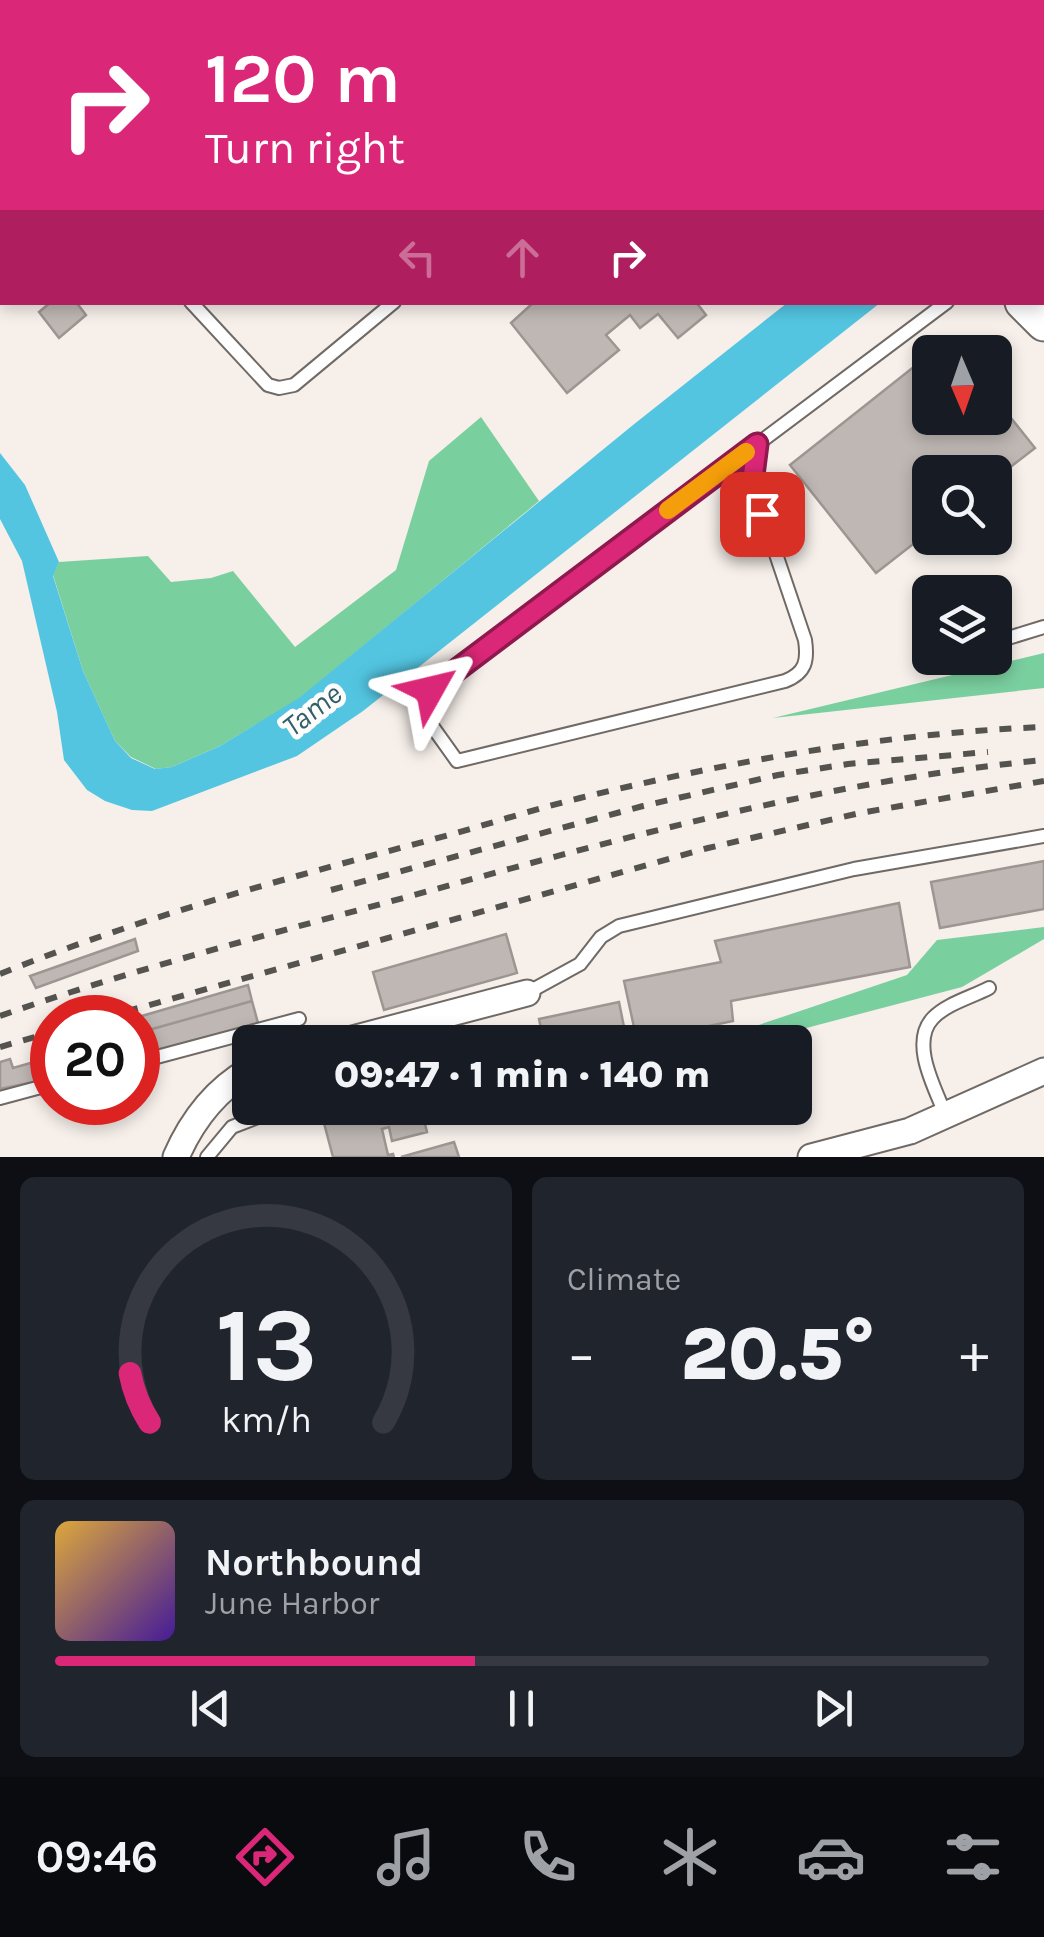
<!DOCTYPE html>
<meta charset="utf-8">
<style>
:root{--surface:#171b24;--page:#20242c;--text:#f1f3f6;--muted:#9ea1a6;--line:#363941;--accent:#db2777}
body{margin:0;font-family:Karla,sans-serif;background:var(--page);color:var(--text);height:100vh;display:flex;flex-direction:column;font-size:38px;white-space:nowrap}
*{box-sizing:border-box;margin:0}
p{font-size:32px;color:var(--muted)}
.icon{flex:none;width:55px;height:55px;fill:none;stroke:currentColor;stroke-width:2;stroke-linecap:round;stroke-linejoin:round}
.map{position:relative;height:1157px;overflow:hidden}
.sheet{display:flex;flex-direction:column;gap:20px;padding:20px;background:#0d0f14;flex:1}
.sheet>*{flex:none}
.hud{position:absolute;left:0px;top:0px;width:1045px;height:305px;box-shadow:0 5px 15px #0003;background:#db2777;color:#fff;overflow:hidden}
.needle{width:65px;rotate:178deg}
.fabs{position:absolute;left:912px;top:335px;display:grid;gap:20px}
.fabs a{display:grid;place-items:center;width:100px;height:100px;border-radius:15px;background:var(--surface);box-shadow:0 5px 15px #0003;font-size:50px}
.speed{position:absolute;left:30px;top:995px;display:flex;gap:20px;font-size:50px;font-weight:700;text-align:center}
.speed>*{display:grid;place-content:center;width:130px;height:130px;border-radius:50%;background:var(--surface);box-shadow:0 5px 15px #0003;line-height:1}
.speed .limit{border:15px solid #d22;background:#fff;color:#111}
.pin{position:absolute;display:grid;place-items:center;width:85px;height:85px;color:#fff;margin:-42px;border-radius:20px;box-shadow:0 5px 15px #0006}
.me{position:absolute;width:110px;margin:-55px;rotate:53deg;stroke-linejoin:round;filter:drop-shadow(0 0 8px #0008)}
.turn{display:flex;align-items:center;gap:35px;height:210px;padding:0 40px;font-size:45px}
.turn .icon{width:130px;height:130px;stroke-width:2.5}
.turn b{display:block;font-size:70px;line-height:85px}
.lanes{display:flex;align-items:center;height:95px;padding:0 40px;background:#0003;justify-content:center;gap:50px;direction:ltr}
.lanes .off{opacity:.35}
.big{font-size:75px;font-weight:800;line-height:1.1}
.sheet .card{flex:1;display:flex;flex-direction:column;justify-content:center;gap:15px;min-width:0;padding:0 35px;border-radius:15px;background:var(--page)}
.sheet .dial{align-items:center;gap:0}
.dial svg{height:260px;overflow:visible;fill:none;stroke:var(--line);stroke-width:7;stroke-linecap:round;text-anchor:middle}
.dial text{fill:var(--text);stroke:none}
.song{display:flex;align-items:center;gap:30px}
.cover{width:120px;height:120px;border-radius:15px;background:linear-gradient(135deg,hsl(40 70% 55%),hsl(260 70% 35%))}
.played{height:10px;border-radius:5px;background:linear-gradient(90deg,var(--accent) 45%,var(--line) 45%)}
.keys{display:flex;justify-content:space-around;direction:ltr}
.heat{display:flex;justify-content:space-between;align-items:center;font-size:55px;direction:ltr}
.sheet .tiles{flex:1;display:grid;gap:20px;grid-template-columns:1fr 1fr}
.card:last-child{grid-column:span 2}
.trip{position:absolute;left:232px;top:1025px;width:580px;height:100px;border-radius:15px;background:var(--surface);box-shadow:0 5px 15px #0003;font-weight:800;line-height:100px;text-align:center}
.dock{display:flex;height:160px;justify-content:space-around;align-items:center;background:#090b0e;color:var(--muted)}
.dock .icon{width:70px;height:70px}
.dock .selected{color:var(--accent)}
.dock b{font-size:45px;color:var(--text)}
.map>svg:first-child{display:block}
</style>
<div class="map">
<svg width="1044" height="1157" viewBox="0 0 1044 1157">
<rect width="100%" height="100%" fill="#f6efea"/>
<!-- forest -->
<path fill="#7acf9f" d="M481,417L539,501L299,699L220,746L172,767L156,769L131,757L115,741L83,671L53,575L59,562L148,556L171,582L211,578L233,571L295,647L396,570L429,461Z
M1044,653V688L773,718Z
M1044,927V939L962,987L753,1042H708L907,975L937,940Z"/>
<!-- water -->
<path fill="#53c5e1" d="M787,303H880L363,711L297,756L152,811L132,810L105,801L87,790L64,760L57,712L22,561L0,519V453L25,485L59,562L53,576L83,671L115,741L131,758L155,769L172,767L220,746L299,698L633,425Z"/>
<!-- building -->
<path fill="#beb7b3" stroke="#9c9692" stroke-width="2.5" d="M0,0H152L154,2H2L0,125Z
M341,0H390L392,2H337Z
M416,0H479L414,2Z
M807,0H871L873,2H809Z
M879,0H949L946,2Z
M51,302H76L86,315L59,338L39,312Z
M534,302H696L706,315L678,338L658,314L640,328L630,315L606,335L619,350L567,393L511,323Z
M949,340L959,352H932Z
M930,354V418H995V398L1035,448L995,479V472H930V531L876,573L790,465Z
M1044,861V909L940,928L931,882Z
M899,903L910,967L731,1001L733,1021L637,1041L624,981L721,962L715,941Z
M506,934L517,973L384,1010L373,972Z
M135,939L138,951L36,988L30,976Z
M248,985L252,1001L138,1033L135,1018Z
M252,1001L258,1023L138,1055V1033Z
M619,1002L627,1042H544L539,1019Z
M52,1057V1078L0,1089V1062L10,1059L13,1068Z
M320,1108H403L407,1120L423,1116L427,1132L392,1141L389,1127L382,1129L388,1155L393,1154L394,1157H333Z
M454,1142L459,1157H401Z"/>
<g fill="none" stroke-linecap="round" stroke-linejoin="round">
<defs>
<path id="lane" d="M976,2L980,0
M191,302L268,385L279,388L294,385L394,302
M757,443L752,483L805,640C808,660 806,673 785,681L457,761L427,719L430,690L947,302
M995,642L1044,627
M924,659L932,658
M527,993L580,964L601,937L619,926L854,869L1044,836
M138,1062L299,1019
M0,1098L52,1084
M946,1116C936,1090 909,1043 933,1018C946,1004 972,997 989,988
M207,1157L232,1127L281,1108"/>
<path id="street" d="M236,0L238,2
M180,2L183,0
M0,147L2,145
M341,1042L527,993
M176,1157C192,1120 215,1090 250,1070
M811,1157L910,1131L1044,1071"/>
<path id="secondary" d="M767,0L769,2
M1023,302L1044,323"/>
</defs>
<!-- lane casing -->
<use href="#lane" stroke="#706a66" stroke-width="16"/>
<!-- street casing -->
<use href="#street" stroke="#706a66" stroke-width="29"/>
<!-- secondary casing -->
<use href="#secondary" stroke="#706a66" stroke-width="39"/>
<!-- lane -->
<use href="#lane" stroke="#fff" stroke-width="12"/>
<!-- street -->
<use href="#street" stroke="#fff" stroke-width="25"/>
<!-- secondary -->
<use href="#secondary" stroke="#fff" stroke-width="35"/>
<!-- rail -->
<path stroke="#555350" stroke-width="6" stroke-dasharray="12 12" stroke-linecap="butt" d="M331,890L643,806L778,775L848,764L988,752
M0,974C141,917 287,878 434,839C483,826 531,810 580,798C732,761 888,733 1044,727
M0,1016C133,969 271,934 407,897C617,839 827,781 1044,760
M103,1018L708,848L860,813L1044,781
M0,1047L52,1032"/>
</g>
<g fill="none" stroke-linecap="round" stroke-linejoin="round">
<defs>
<path id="route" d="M430,690L757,444L752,483L762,514"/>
</defs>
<!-- route casing -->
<use href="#route" stroke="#8e194d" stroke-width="25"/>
<!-- route -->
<use href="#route" stroke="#db2777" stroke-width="18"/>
<!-- slow -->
<path stroke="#f59e0b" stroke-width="18" d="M668,510L746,452"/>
</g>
<g text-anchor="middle" stroke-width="10" stroke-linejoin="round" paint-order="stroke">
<!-- water labels -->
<g font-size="30" font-style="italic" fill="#30606c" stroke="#fffdfc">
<text transform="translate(312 710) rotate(-38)" y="10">Tame</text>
</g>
</g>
</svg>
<div class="fabs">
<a><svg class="needle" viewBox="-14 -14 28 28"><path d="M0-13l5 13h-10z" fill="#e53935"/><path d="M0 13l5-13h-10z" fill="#9ea1a6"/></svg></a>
<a><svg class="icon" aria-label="search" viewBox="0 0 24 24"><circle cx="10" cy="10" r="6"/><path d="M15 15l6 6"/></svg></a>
<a><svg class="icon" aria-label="layers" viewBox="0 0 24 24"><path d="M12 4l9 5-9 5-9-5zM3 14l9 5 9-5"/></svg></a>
</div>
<div class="speed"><div class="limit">20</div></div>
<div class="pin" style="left:762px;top:514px;background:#d93025"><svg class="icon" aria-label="arrive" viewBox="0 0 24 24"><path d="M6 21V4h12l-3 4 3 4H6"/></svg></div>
<svg class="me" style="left:430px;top:690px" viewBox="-20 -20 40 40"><path d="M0-17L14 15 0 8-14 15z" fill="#db2777" stroke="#fff" stroke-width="4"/></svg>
<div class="trip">09:47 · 1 min · 140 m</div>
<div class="hud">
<div class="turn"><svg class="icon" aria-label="right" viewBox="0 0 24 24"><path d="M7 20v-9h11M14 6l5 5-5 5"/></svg><div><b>120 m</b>Turn right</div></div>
<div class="lanes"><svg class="icon off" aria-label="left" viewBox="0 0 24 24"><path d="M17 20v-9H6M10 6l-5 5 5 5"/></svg><svg class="icon off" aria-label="ahead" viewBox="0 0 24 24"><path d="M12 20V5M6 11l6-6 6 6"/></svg><svg class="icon" aria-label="right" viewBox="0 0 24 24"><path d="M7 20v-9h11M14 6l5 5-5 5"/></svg></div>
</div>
</div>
<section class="sheet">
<div class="tiles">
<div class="card dial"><svg viewBox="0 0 100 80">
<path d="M14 69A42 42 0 1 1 86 69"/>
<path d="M14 69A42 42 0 0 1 8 54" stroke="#db2777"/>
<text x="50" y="56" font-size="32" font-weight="700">13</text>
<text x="50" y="72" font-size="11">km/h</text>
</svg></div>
<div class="card"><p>Climate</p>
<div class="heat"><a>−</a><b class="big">20.5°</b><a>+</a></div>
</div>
<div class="card">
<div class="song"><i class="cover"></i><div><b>Northbound</b><p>June Harbor</p></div></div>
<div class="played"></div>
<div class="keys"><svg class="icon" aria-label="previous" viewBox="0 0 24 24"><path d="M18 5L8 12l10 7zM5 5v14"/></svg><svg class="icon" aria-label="pause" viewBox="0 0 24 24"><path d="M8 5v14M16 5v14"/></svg><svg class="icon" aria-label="next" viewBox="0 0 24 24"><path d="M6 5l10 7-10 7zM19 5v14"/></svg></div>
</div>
</div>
</section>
<nav class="dock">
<b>09:46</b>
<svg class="icon selected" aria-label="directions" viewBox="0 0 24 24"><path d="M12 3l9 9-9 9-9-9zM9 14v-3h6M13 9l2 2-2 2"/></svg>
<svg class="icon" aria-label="music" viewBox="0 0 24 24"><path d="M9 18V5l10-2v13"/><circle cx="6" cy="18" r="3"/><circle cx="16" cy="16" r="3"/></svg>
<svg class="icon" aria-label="phone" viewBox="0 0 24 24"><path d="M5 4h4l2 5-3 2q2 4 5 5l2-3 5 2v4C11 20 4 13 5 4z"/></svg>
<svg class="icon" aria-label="climate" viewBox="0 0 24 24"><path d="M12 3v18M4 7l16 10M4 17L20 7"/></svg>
<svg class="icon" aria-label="car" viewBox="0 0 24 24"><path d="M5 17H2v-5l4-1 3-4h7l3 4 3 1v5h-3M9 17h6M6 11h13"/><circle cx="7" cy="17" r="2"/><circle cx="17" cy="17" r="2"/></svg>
<svg class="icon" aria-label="filters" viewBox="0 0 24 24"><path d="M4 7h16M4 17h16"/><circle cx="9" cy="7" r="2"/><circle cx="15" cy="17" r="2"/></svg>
</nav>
